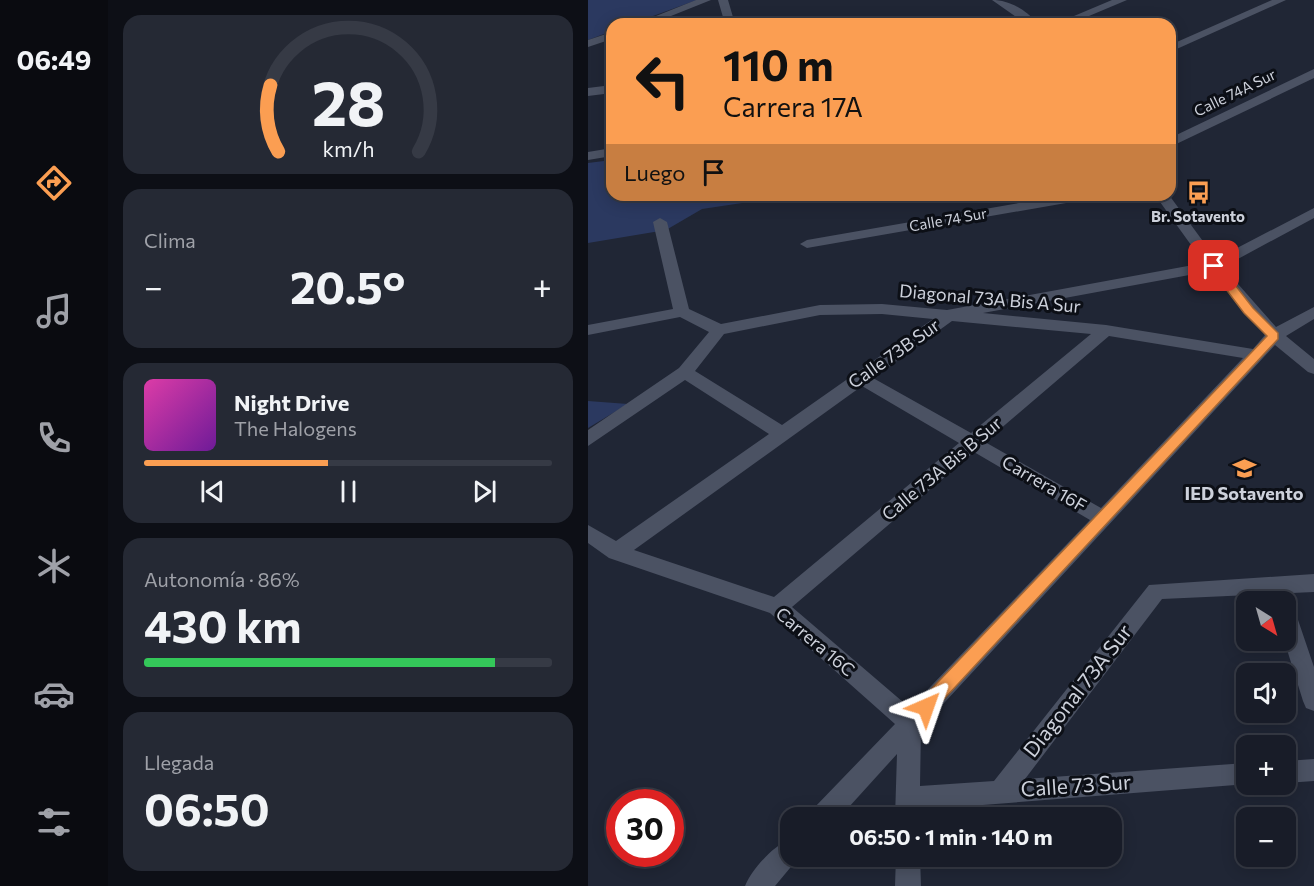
<!DOCTYPE html>
<html lang="es">
<meta charset="utf-8">
<style>
:root{--surface:#181c28;--page:#252934;--text:#f1f3f6;--muted:#9fa1a8;--line:#363a45;--accent:#fb9e52}
body{margin:0;font-family:Commissioner,sans-serif;background:var(--page);color:var(--text);height:100vh;display:flex;flex-direction:column;font-size:22px;white-space:nowrap}
*{box-sizing:border-box;margin:0}
p{font-size:20px;color:var(--muted)}
.icon{flex:none;width:33px;height:33px;fill:none;stroke:currentColor;stroke-width:2;stroke-linecap:round;stroke-linejoin:round}
.map{position:relative;flex:1;overflow:hidden}
.sheet{display:flex;flex-direction:column;gap:15px;padding:15px;background:#0d0f16;width:480px}
.sheet>*{flex:none}
.banner{position:absolute;left:18px;top:18px;width:570px;height:183px;border-radius:18px;box-shadow:0 3px 15px #0003,0 0 0 2px var(--line);background:#fb9e52;color:#111;overflow:hidden}
.needle{width:39px;rotate:143deg}
.tools{position:absolute;left:648px;top:591px;display:grid;gap:12px}
.tools a{display:grid;place-items:center;width:60px;height:60px;border-radius:12px;background:var(--surface);box-shadow:0 3px 15px #0003,0 0 0 2px var(--line);font-size:30px}
.speed{position:absolute;left:18px;top:789px;display:flex;gap:12px;font-size:30px;font-weight:700;text-align:center}
.speed>*{display:grid;place-content:center;width:78px;height:78px;border-radius:50%;background:var(--surface);box-shadow:0 3px 15px #0003,0 0 0 2px var(--line);line-height:1}
.speed .limit{border:9px solid #d22;background:#fff;color:#111}
.pin{position:absolute;display:grid;place-items:center;width:51px;height:51px;color:#fff;margin:-26px;border-radius:12px;box-shadow:0 3px 9px #0006}
.me{position:absolute;width:66px;margin:-33px;rotate:43deg;stroke-linejoin:round;filter:drop-shadow(0 0 4px #0008)}
.turn{display:flex;align-items:center;gap:21px;height:126px;padding:0 18px;font-size:27px}
.turn .icon{width:78px;height:78px;stroke-width:2.5}
.turn b{display:block;font-size:42px;line-height:51px}
.then{display:flex;align-items:center;height:57px;padding:0 18px;background:#0003;gap:12px;font-size:22px}
.big{font-size:45px;font-weight:700;line-height:1.1}
.sheet .tile{flex:1;display:flex;flex-direction:column;justify-content:center;gap:9px;min-width:0;padding:0 21px;border-radius:18px;background:var(--page)}
.sheet .dial{align-items:center;gap:0}
.dial svg{height:156px;overflow:visible;fill:none;stroke:var(--line);stroke-width:7;stroke-linecap:round;text-anchor:middle}
.dial text{fill:var(--text);stroke:none}
.song{display:flex;align-items:center;gap:18px}
.cover{width:72px;height:72px;border-radius:9px;background:linear-gradient(135deg,hsl(320 70% 55%),hsl(280 70% 35%))}
.played{height:6px;border-radius:3px;background:linear-gradient(90deg,var(--accent) 45%,var(--line) 45%)}
.keys{display:flex;justify-content:space-around;direction:ltr}
.heat{display:flex;justify-content:space-between;align-items:center;font-size:33px;direction:ltr}
.charge{height:9px;border-radius:4px;background:linear-gradient(90deg,#34c759 86%,var(--line) 0)}
.trip{position:absolute;left:192px;top:807px;width:342px;height:60px;border-radius:18px;background:var(--surface);box-shadow:0 3px 15px #0003,0 0 0 2px var(--line);font-weight:700;line-height:60px;text-align:center}
main{display:flex;flex:1;min-height:0}
.tab-bar{display:flex;flex-direction:column;width:108px;justify-content:space-around;align-items:center;background:#0a0b10;color:var(--muted)}
.tab-bar .icon{width:42px;height:42px}
.tab-bar .selected{color:var(--accent)}
.tab-bar b{font-size:27px;color:var(--text)}
.map>svg:first-child{display:block}
</style>
<main>
<nav class="tab-bar">
<b>06:49</b>
<svg class="icon selected" aria-label="directions" viewBox="0 0 24 24"><path d="M12 3l9 9-9 9-9-9zM9 14v-3h6M13 9l2 2-2 2"/></svg>
<svg class="icon" aria-label="music" viewBox="0 0 24 24"><path d="M9 18V5l10-2v13"/><circle cx="6" cy="18" r="3"/><circle cx="16" cy="16" r="3"/></svg>
<svg class="icon" aria-label="phone" viewBox="0 0 24 24"><path d="M5 4h4l2 5-3 2q2 4 5 5l2-3 5 2v4C11 20 4 13 5 4z"/></svg>
<svg class="icon" aria-label="climate" viewBox="0 0 24 24"><path d="M12 3v18M4 7l16 10M4 17L20 7"/></svg>
<svg class="icon" aria-label="car" viewBox="0 0 24 24"><path d="M5 17H2v-5l4-1 3-4h7l3 4 3 1v5h-3M9 17h6M6 11h13"/><circle cx="7" cy="17" r="2"/><circle cx="17" cy="17" r="2"/></svg>
<svg class="icon" aria-label="filters" viewBox="0 0 24 24"><path d="M4 7h16M4 17h16"/><circle cx="9" cy="7" r="2"/><circle cx="15" cy="17" r="2"/></svg>
</nav>
<section class="sheet">
<div class="tile dial"><svg viewBox="0 0 100 80">
<path d="M14 69A42 42 0 1 1 86 69"/>
<path d="M14 69A42 42 0 0 1 10 35" stroke="#fb9e52"/>
<text x="50" y="56" font-size="32" font-weight="700">28</text>
<text x="50" y="72" font-size="11">km/h</text>
</svg></div>
<div class="tile"><p>Clima</p>
<div class="heat"><a>−</a><b class="big">20.5°</b><a>+</a></div>
</div>
<div class="tile">
<div class="song"><i class="cover"></i><div><b>Night Drive</b><p>The Halogens</p></div></div>
<div class="played"></div>
<div class="keys"><svg class="icon" aria-label="previous" viewBox="0 0 24 24"><path d="M18 5L8 12l10 7zM5 5v14"/></svg><svg class="icon" aria-label="pause" viewBox="0 0 24 24"><path d="M8 5v14M16 5v14"/></svg><svg class="icon" aria-label="next" viewBox="0 0 24 24"><path d="M6 5l10 7-10 7zM19 5v14"/></svg></div>
</div>
<div class="tile"><p>Autonomía · 86%</p><b class="big">430 km</b><div class="charge"></div></div>
<div class="tile"><p>Llegada</p><b class="big">06:50</b></div>
</section>
<div class="map">
<svg width="726" height="886" viewBox="0 0 726 886">
<rect width="100%" height="100%" fill="#202635"/>
<!-- green -->
<path fill="#2b3960" d="M0,0H109L43,24H24V31L0,40Z
M24,160V195H180L181,199L114,209L78,230L0,243V163Z
M0,401L40,404L0,428Z"/>
<g fill="none" stroke-linecap="round" stroke-linejoin="round">
<!-- minor -->
<path fill="#4b5263" fill-rule="evenodd" d="M108,0H123L63,24H48Z
M130,0H140L147,24H137Z
M404,0C422,0 438,10 450,24H438Z
M524,0H539L482,24H467Z
M684,0H698L582,52V45Z
M24,32V39L0,47V40Z
M726,69V78L582,147V138Z
M24,85V93L0,96V88Z
M24,148V156L0,160V152Z
M477,195H508L501,199L219,248L212,244L219,240Z
M567,195H581L628,259L726,208V218L635,267L688,327L726,307V319L698,336L726,359V374L720,372L687,345L333,728L332,786L406,781L561,585L726,574V592L574,599L437,779L658,763L660,784L331,810V818H307L309,754L251,818H222L225,809L307,724L182,613L21,558L0,543V525L28,541L181,434L97,380L0,446V430L91,368L121,332L92,317L0,335V325L85,309L65,222L72,218L79,222L101,309L133,324L232,305L294,304L359,310L616,263ZM623,271L677,335L665,349L518,325L395,313ZM294,314L345,319L194,425L107,371L136,334L232,315ZM364,321L503,334L383,433L285,378ZM521,336L655,358L513,508L397,442ZM274,386L371,443L186,597L46,550ZM386,452L502,520L322,708L204,607Z
M698,605L705,608L708,614L726,667V711L718,708L715,701L696,640Z
M726,759V781L698,783V761Z
M202,839V856H212L187,886H157C164,869 185,846 202,839Z
M308,856H332L333,886H307Z"/>
</g>
<!-- route -->
<path fill="#fb9e52" stroke="#a36735" stroke-width="1.5" d="M622,263H630L665,308L690,333V339L344,712L338,715L332,712L329,707L332,701L679,336L656,313L622,268Z"/>
<!-- icons -->
<defs>
<symbol id="bus-bare" viewBox="-9 -9 18 18"><path d="M-5-6H5V4H4V6H2V4H-2V6H-4V4H-5ZM-3.5-4V0h7V-4ZM-3.5 1.2v1.5H-2V1.2ZM2 1.2v1.5H3.5V1.2Z" fill="#fb9e52" stroke="#0c0f16" stroke-width="2.5" paint-order="stroke"/></symbol>
<symbol id="school-bare" viewBox="-9 -9 18 18"><path d="M0-5L7-2L0 1L-7-2ZM-4 1L0 2.5L4 1V4Q0 6-4 4Z" fill="#fb9e52" stroke="#0c0f16" stroke-width="2.5" paint-order="stroke"/></symbol>
</defs>
<g fill-rule="evenodd">
<use href="#bus-bare" x="594" y="176" width="33" height="33"/>
<use href="#school-bare" x="640" y="452" width="33" height="33"/>
</g>
<g text-anchor="middle" stroke-width="6" stroke-linejoin="round" paint-order="stroke">
<!-- far-street labels -->
<g font-size="15" fill="#cdd1db" stroke="#0c0f16">
<text transform="translate(647 93) rotate(-26)" y="5">Calle 74A Sur</text>
<text transform="translate(360 220) rotate(-10)" y="5">Calle 74 Sur</text>
</g>
<!-- far-poi labels -->
<g font-size="15" font-weight="bold" fill="#cdd1db" stroke="#0c0f16">
<text x="610" y="222">Br. Sotavento</text>
</g>
<!-- street labels -->
<g font-size="18" fill="#cdd1db" stroke="#0c0f16">
<text transform="translate(402 299) rotate(5)" y="6">Diagonal 73A Bis A Sur</text>
<text transform="translate(306 354) rotate(-35)" y="6">Calle 73B Sur</text>
<text transform="translate(354 469) rotate(-40)" y="6">Calle 73A Bis B Sur</text>
<text transform="translate(456 484) rotate(30)" y="6">Carrera 16F</text>
<text transform="translate(227 642) rotate(40)" y="6">Carrera 16C</text>
</g>
<!-- poi labels -->
<g font-size="18" font-weight="bold" fill="#cdd1db" stroke="#0c0f16">
<text x="656" y="500">IED Sotavento</text>
</g>
<!-- near-street labels -->
<g font-size="21" fill="#cdd1db" stroke="#0c0f16">
<text transform="translate(490 691) rotate(-52)" y="7">Diagonal 73A Sur</text>
<text transform="translate(488 786) rotate(-4)" y="7">Calle 73 Sur</text>
</g>
</g>
</svg>
<div class="tools">
<a><svg class="needle" viewBox="-14 -14 28 28"><path d="M0-13l5 13h-10z" fill="#e53935"/><path d="M0 13l5-13h-10z" fill="#9fa1a8"/></svg></a>
<a><svg class="icon" aria-label="sound" viewBox="0 0 24 24"><path d="M4 9h4l5-4v14l-5-4H4zM17 9q2 3 0 6"/></svg></a>
<a>+</a>
<a>−</a>
</div>
<div class="speed"><div class="limit">30</div></div>
<div class="pin" style="left:626px;top:266px;background:#d93025"><svg class="icon" aria-label="arrive" viewBox="0 0 24 24"><path d="M6 21V4h12l-3 4 3 4H6"/></svg></div>
<svg class="me" style="left:338px;top:707px" viewBox="-20 -20 40 40"><path d="M0-17L14 15 0 8-14 15z" fill="#fb9e52" stroke="#fff" stroke-width="4"/></svg>
<div class="trip">06:50 · 1 min · 140 m</div>
<div class="banner">
<div class="turn"><svg class="icon" aria-label="left" viewBox="0 0 24 24"><path d="M17 20v-9H6M10 6l-5 5 5 5"/></svg><div><b>110 m</b>Carrera 17A</div></div>
<div class="then">Luego<svg class="icon" aria-label="arrive" viewBox="0 0 24 24"><path d="M6 21V4h12l-3 4 3 4H6"/></svg></div>
</div>
</div>
</main>
